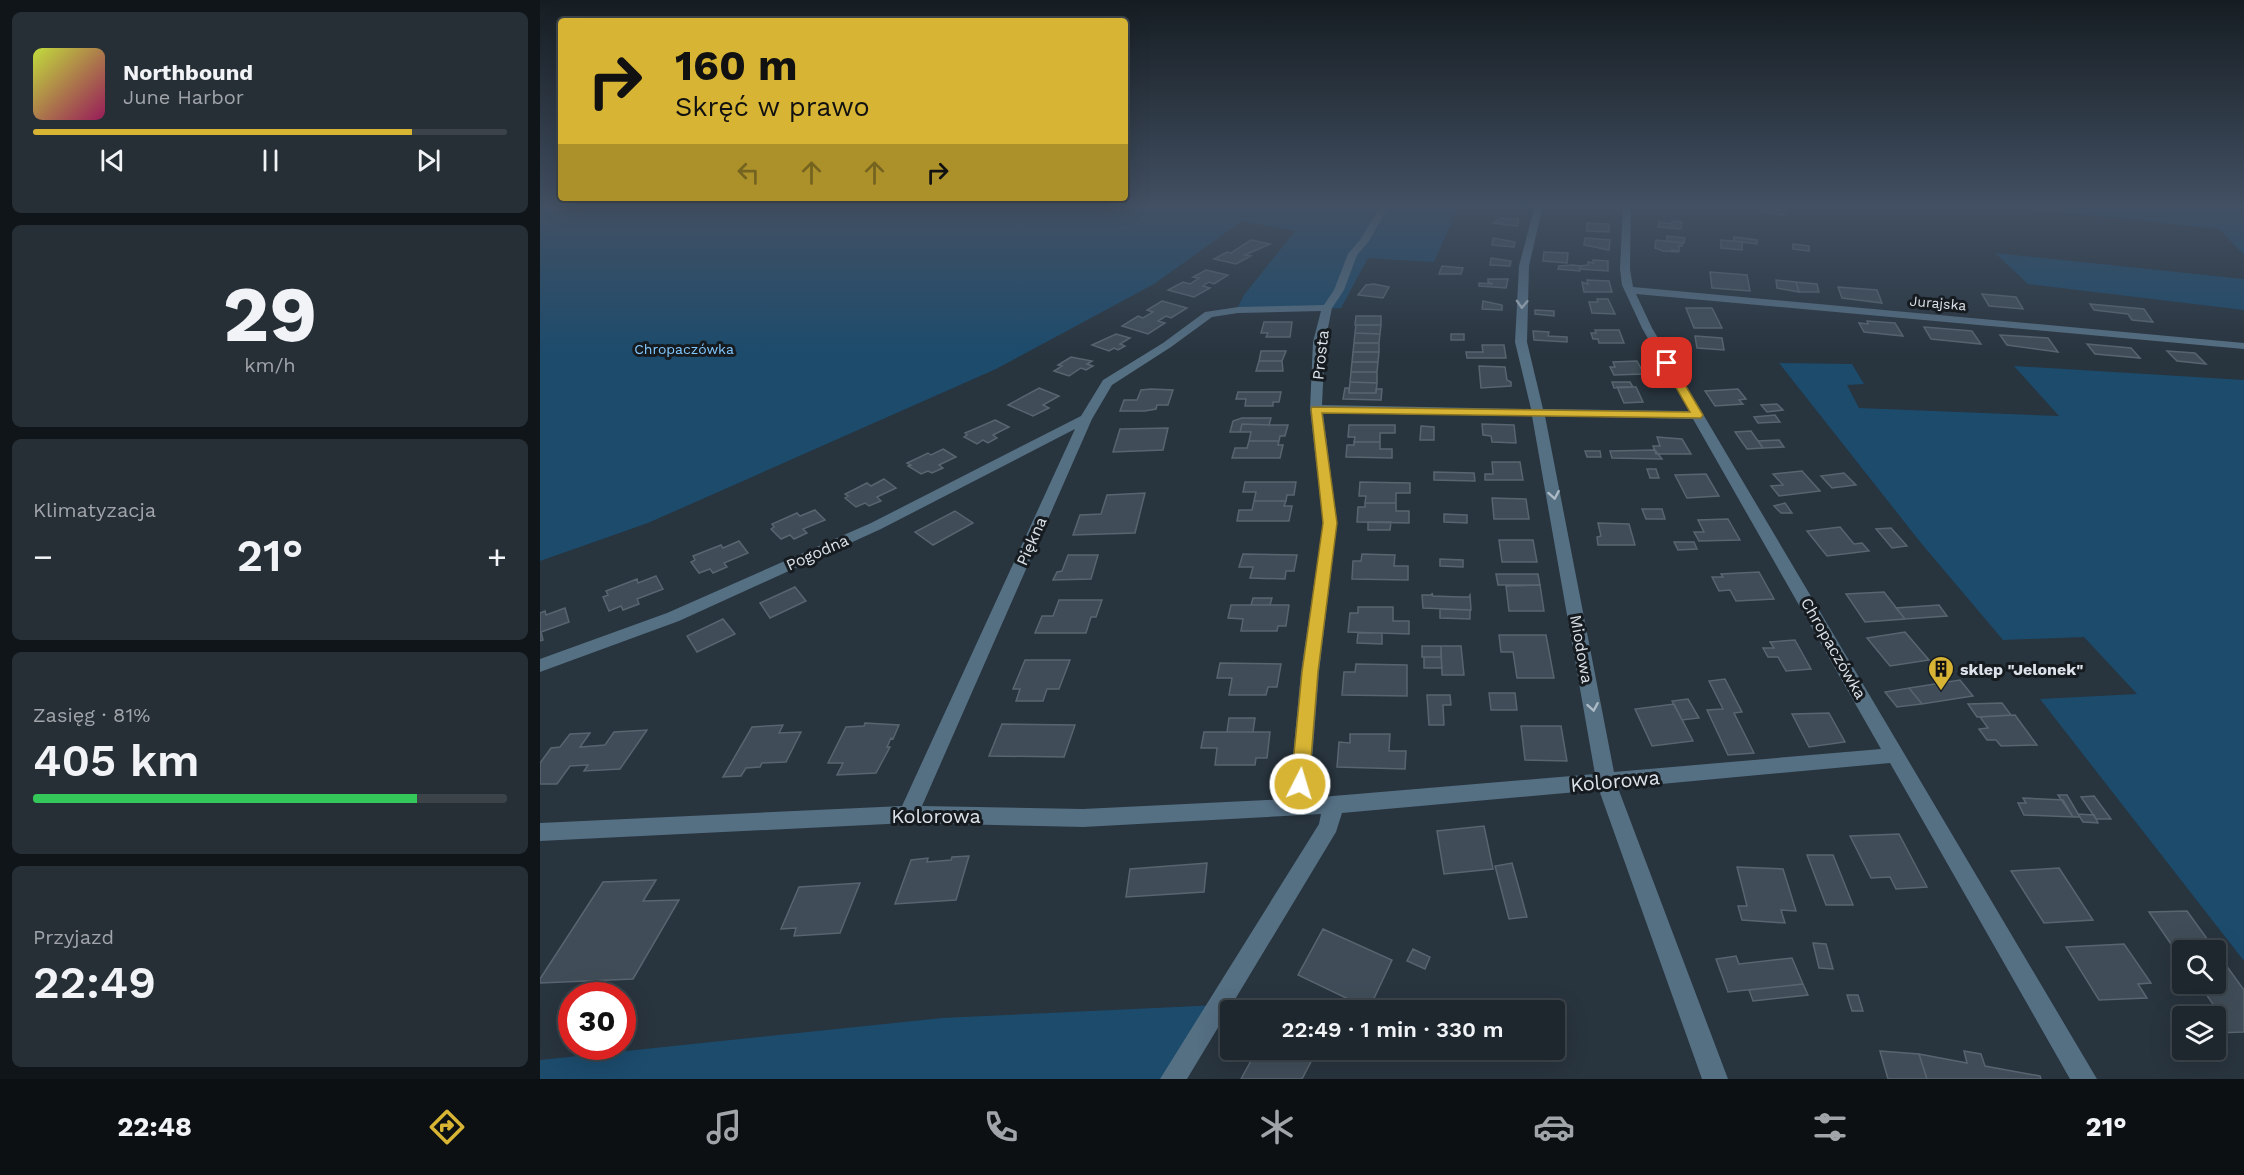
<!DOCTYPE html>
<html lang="pl">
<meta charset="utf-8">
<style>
:root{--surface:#1e272e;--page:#262f36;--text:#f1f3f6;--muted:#a1a5aa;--line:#3c444a;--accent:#d7b434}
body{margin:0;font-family:"Work Sans",sans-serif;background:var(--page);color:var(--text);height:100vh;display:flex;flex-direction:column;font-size:22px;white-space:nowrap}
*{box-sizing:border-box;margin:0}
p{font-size:20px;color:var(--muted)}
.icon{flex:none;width:33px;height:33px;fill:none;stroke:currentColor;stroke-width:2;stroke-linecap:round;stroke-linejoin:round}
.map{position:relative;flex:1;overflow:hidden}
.panel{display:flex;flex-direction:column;gap:12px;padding:12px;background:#101519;width:540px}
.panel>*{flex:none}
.hud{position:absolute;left:18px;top:18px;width:570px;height:183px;border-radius:6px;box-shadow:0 6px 24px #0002,0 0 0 2px var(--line);background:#d7b434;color:#111;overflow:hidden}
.fabs{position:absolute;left:1632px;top:940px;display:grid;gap:12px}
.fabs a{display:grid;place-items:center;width:54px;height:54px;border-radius:6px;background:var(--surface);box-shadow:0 6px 24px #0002,0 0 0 2px var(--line);font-size:30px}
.speed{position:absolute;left:18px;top:982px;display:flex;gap:12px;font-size:30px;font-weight:700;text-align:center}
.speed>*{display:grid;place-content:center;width:78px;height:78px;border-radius:50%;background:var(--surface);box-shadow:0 6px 24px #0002,0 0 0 2px var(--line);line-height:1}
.speed .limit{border:9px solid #d22;background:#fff;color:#111}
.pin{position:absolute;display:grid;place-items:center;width:51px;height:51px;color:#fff;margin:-26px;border-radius:12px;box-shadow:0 3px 9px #0006}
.me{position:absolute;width:66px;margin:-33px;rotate:5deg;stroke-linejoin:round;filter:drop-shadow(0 0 4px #0008)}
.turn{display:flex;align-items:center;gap:21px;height:126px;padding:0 18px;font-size:27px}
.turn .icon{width:78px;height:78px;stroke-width:2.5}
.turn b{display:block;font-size:42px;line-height:51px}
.lanes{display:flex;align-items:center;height:57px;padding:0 18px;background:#0003;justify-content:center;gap:30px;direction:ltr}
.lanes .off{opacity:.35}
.big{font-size:45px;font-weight:600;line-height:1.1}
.panel .widget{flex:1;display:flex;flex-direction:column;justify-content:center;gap:9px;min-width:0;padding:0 21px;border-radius:9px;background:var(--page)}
.panel .dial{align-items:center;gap:0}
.dial b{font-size:78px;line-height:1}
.song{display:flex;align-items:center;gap:18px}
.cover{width:72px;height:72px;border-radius:9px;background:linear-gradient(135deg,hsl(70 70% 55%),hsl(330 70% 35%))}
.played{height:6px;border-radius:3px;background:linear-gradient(90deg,var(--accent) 80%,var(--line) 80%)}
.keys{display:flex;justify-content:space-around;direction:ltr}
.heat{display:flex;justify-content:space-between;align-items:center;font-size:33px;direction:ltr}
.charge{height:9px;border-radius:4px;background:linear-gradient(90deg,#34c759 81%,var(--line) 0)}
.trip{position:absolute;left:680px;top:1000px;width:345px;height:60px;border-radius:6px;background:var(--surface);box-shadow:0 6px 24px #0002,0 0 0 2px var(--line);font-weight:600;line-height:60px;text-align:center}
.tab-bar{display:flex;height:96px;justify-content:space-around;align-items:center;background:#0c1012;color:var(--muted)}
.tab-bar .icon{width:42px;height:42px}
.tab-bar .active{color:var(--accent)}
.tab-bar b{font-size:27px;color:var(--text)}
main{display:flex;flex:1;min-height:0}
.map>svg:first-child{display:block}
</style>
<main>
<section class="panel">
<div class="widget">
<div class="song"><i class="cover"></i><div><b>Northbound</b><p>June Harbor</p></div></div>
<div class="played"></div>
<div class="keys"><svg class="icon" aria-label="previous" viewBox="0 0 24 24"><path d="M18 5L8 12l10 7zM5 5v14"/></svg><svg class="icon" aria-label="pause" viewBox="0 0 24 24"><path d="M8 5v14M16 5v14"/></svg><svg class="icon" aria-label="next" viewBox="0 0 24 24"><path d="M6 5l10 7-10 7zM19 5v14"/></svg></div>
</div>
<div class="widget dial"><b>29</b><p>km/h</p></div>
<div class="widget"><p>Klimatyzacja</p>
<div class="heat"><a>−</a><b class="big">21°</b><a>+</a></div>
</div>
<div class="widget"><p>Zasięg · 81%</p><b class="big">405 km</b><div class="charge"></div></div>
<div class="widget"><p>Przyjazd</p><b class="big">22:49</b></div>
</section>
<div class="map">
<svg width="1704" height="1079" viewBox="0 0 1704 1079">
<rect width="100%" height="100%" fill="#28343e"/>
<!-- green -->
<path fill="#1c4b6c" d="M0,205H919L894,262L828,258L801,308L695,313L704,295L755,231L702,221L614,284L456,369L108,523L0,561Z
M1453,205H1704V255L1679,229Z
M1455,253L1704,279V310L1488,284Z
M1239,363L1312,364L1324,384L1307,385L1319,408L1519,416L1474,366L1704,380V961L1500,699L1597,694L1544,637L1463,640L1381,543Z
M679,1005L633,1079H0V1060L402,1018Z"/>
<!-- building -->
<path fill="#404d58" stroke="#586570" stroke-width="1.5" d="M1220,205H1238V210H1244V215L1222,212Z
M960,218L979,219L977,226L953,223Z
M1132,221L1142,222L1141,229L1118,227L1119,222L1132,224Z
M1047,223L1069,224V232L1047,231Z
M1127,236L1145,238L1144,243L1127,241Z
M1194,237L1217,240V244L1194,241Z
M953,238L975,242L974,247L952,245Z
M1045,238L1070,240L1069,250L1044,245Z
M711,240L730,244L705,255L711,256L696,264L674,259L687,252L691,253Z
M1116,240L1142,243V246H1139V251L1131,250L1139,252L1123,251L1115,248Z
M1181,240L1202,242V250L1181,248Z
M1253,244L1269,246V251L1253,249Z
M1004,252L1028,253L1027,263L1003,261Z
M951,258L971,261L970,266L950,265Z
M1053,260L1068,261V271L1040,269V266L1048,265V262L1053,263Z
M1033,265L1040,266V271L1018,269L1019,266Z
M902,266L923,268L921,274H899Z
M666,270L688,275L674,284L669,282L663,286L670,288L654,297L628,290L643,282L650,284L659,278L653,277Z
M1170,272L1207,275L1210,291L1172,288Z
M948,279H968L966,288L939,286V283L953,284L948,282Z
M1047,280L1069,281L1072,292H1044L1042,282L1048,284Z
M1236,280L1256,282L1259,292L1237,288Z
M1256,282L1277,284L1279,292H1259Z
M834,284L849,287L843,298L818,295L826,285Z
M1298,287L1337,290L1342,303L1302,298Z
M1442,294L1476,297L1483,309L1449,306Z
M1057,299H1068L1075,314L1052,313L1049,302H1058Z
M622,301L647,308L631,318L626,316L618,321L625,323L608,334L582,326L598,316L603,318L613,312L607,310Z
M943,301L962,305V310L942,309Z
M1550,304L1604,309L1613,322L1592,320L1588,314L1554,310Z
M1146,308H1172L1182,328H1154Z
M995,310L1014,311V316L995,314Z
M816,316H841V325H815Z
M1327,321L1355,323L1363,336L1324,332L1319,323L1328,324Z
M724,322H752L750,337H726L728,333H721Z
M816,325H841L840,334L815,333Z
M1384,327L1432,331L1441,344L1391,339Z
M1055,330H1079L1084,343H1059L1058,339H1053L1051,333H1056Z
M993,331L1009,332L1008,336L1027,337V342L994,340Z
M815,333L840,334L839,343H814Z
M576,334L590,338L580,344L585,346L578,350L574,348L569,351L552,345Z
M911,334H924V340H911Z
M1460,335L1508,338L1518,352L1467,345Z
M1155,336L1182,338L1184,350L1157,348Z
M814,343H839V352H813Z
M1547,344L1591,348L1600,358L1555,354Z
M942,345H964L966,358H927L926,352H943Z
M721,351H746L742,361H719Z
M1627,351L1655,353L1666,364L1637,361Z
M813,352H839L838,362H812Z
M531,357L552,361L547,364L553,366L546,370L541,368L529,376L514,371L522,366L518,365Z
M719,361H742L743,371H716Z
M1097,361L1104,374L1074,375L1070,367H1075L1073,362Z
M812,362H838L837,372H811Z
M939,366L965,367L967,380L971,382V386L941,388Z
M811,372H837V383L810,382Z
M810,382L837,383L836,393H809Z
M1072,382H1090L1093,387L1074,388Z
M1077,387H1096L1103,402L1084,403Z
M499,388L519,396L503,405L509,408L493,416L468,405Z
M805,388H809V393H836V389H842L841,400L803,399Z
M611,389L633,390L628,405H617L616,409L605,411H580L584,400H597L601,390Z
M1198,389L1206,399L1199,400L1203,404L1175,406L1165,391Z
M698,392H741L739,402H733V406H705L706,399H696Z
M1237,404L1243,410L1227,412L1221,405Z
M1235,415L1240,422L1218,423L1214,417Z
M702,418H731L729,425L702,424L700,432H690L693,421Z
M455,420L469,427L453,435L457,438L448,443L443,440L437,444L424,437L427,435L425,433Z
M702,424L729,425H748L745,436H740L739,441H709L711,432H700Z
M942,424L974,425L976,443L952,442L951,436L943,435Z
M809,425H855V433H840V442H814L815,437H808Z
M881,426L894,427V440H880Z
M628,428L623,450L573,452L580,429Z
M1211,431L1218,441L1223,448L1207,449L1195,432Z
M1117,437L1142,439L1151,454H1116L1113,446H1120Z
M1239,440L1244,447L1223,448L1218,441Z
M709,441H739L738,445H743L740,458H692L695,448H707Z
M814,442H840V449H852V458L806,457L807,445H814Z
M403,449L416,457L399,465L403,468L392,473L388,471L381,474L368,466L371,465L367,463L388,453L391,455Z
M1115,450L1122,459L1072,458L1070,451Z
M1045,451H1060L1061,457H1047Z
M952,462H980L983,480H945V474H953Z
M1107,469H1116L1119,478H1110Z
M1262,471L1280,491L1239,496L1231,486L1243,485L1233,474Z
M894,472L934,473L935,481L894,480Z
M1304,473L1316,485L1292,488L1281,476Z
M1166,474L1179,496L1147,498L1135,475Z
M344,479L356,488L337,497L341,501L329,506L325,503L316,507L305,498L308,496L305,494L327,483L331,486Z
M705,482H756L754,495H747L746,501H714L716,492H703Z
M820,482L870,483V493H856V503H825L826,496H819Z
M605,493L595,533L533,535L540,515L561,514L567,495Z
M952,498L986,499L989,519H954Z
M714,501H746L744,506H752L749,521H697L699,510H712Z
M825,503H856V511H869V523L817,522L818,507H825Z
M1245,503L1252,513H1241L1234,506Z
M1102,509H1122L1125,519H1106Z
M275,510L285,520L263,529L267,533L254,539L250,535L241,539L231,529L234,527L232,524L257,513L260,516Z
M415,511L433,523L393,545L375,532Z
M904,514L927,515V523L904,522Z
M1188,519L1200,540L1159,541L1154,532H1164L1158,520Z
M828,522H851L850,530H828Z
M1058,523L1089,524L1095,545H1058L1057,537L1061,536Z
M1300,527L1314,544L1322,543L1329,551L1287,556L1267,531Z
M1351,528L1367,546L1352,548L1336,529Z
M959,540H993L997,562H962Z
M199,541L208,553L184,563L187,567L173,573L170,569L159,573L151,562L155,560L153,556L181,545L183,548Z
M1134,542H1154L1157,549L1138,550Z
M703,554L757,555L754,571H746L745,579L710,578L713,567H699Z
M822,554L855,555L854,566H868V580L812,579L813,561H821Z
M528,555H558L551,579L513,580L517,572L522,571Z
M900,559L923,560V567L900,566Z
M1219,572L1234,599L1196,601L1190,590L1179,591L1172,577H1183L1181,574Z
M956,574H998L1000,585H958Z
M116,576L123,589L97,599L99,604L83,610L81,606L69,611L63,597L68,595L66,591L97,579L98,583Z
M1000,585L1004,611H969L966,586Z
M255,587L266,601L230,618L220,603Z
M1344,592L1365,619L1325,622L1306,594Z
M892,593L893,596L921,597H929L930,595L931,610L883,608L882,595H892Z
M713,598H732L730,605H711Z
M519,600H562L556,617H551L546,633H495L502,616H513Z
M691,605H749L746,626H738L737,631H701L703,619L688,618Z
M1399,605L1407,616L1365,619L1356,608Z
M818,607H853V621H869V634L808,632L810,613H818Z
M25,608L29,622L1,632L3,640L0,641V613L5,611L6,615Z
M900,609L930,610V619L900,618Z
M183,619L195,634L157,652L147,636Z
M1365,632L1389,660L1350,666L1327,638Z
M818,633H842V644L817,643Z
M959,635H1006L1014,678H977L973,652H961Z
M1255,640L1271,669L1246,671L1238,657H1228L1223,648H1234L1230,642Z
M882,646H901V657H882Z
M901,646H921L924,675H902Z
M884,657H901L902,668H884Z
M485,660H530L519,689H507L503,701H476L480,689H473Z
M680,663L741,664L737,687H728L726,695H689L692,678H677Z
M816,664L867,665V696L802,695L804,672H815Z
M1185,679L1202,712L1194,713L1214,753L1188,755L1167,710L1183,709L1169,681Z
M1420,680L1433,696L1382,704L1369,688Z
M1369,688L1382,704L1357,707L1345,692Z
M949,693H975L977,710H951Z
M887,695H910L911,705H903L904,725H889Z
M1148,699L1159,718L1142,720L1132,701Z
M1462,703L1471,715L1437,717L1428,704Z
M1134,704L1153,741L1112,746L1095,709Z
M1289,713L1305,742L1269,747L1252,714Z
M1475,715L1497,745L1461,746L1456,740H1447L1439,729L1448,728L1440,717Z
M689,718H715L713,732H687Z
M325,723L359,725L353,739L351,738L347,747H350L336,773L297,775L303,763H288L306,727L324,726Z
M462,724L535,725L524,757L449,756Z
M243,725L239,733L261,732L246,762L222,763L220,767L206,768L201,776L183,777L212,727Z
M981,726H1021L1027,761L985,760Z
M107,730L80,769L44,771L48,765L30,766L17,784H0V763L11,748L20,747L30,734L50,733L40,747L65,745L74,732Z
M664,732H730L727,758H716L715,765H675L677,748H661Z
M810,734H850L849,751H866L865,769L797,767L799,742L810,743Z
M1518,795H1527L1540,817H1533Z
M1554,796L1571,819H1556L1541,797Z
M1483,798L1523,800L1533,817L1484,815L1478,803H1486Z
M1538,814L1554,815L1558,823L1543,822Z
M944,826L953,869L904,874L897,831Z
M1359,834L1387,887L1356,889L1350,877L1331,878L1310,836Z
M1267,855H1293L1313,905H1286Z
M429,856L416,900L355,904L371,860L388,858L387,862L411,860L412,857Z
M667,863L664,892L586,897L590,869Z
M972,863L987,917L969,919L955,866Z
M1197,867L1243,869L1256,911L1241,910L1245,923L1202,920L1198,906H1207Z
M1519,868L1553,920L1504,923L1471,871Z
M116,880L103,901L139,900L93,979L0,983V979L63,882Z
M320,883L300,933L254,936L256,928L241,929L259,887Z
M1647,911L1704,990V1032L1676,1033V1017H1663L1659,1011L1677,1010L1659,984H1676V951H1642V960L1609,912Z
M783,929L852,960L829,1009L758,975Z
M1273,943L1286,944L1293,969L1279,968Z
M1584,944L1611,983L1598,984L1607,998L1559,1000L1526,947Z
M873,949L890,957L885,969L867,961Z
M1196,956L1199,964L1252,958L1263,984L1188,992L1176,959Z
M1263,984L1268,995L1213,1001L1209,990Z
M1307,995H1318L1323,1011H1312Z
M717,1050H777L762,1079H701Z
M1340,1051L1379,1054L1387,1079H1348Z
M1424,1051L1441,1054L1445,1066L1500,1076L1501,1079H1387L1379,1054L1427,1063Z"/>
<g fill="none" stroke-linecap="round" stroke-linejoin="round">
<!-- minor -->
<path fill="#556f83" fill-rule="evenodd" d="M8,205H18L22,209L15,211Z
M841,205H849L829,241L817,255L804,290L792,308L785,342L782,405L991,409L975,342L979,266L995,205H1003L989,266L987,342L1003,409L1149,411L1102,328L1082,285L1080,269L1083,205H1091L1090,269L1093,287L1704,343V349L1096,294L1112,328L1557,1079H1530L1350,763L1078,788L1188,1079H1162L1059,790L802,813L796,832L647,1079H620L779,824L781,814L543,827L368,823L0,841V823L362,806L535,429L341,529L139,621L0,672V659L127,613L331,523L541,416L563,380L623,343L665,312L698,307L784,305L794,290L808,254L820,240ZM781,311L773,342L770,409L783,523L761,672L749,799L543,809L382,806L552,419L572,385L631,347L672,317L698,313ZM783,413L992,416L1055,774L769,798L779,672L797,523ZM1005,416L1153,419L1341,749L1074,772Z"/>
</g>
<!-- one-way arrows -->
<defs><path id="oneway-chevron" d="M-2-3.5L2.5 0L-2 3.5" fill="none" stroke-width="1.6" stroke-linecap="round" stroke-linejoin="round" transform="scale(1.5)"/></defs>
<g stroke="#acbac5">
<use href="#oneway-chevron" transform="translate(982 304) rotate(92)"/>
<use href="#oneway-chevron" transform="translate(1014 495) rotate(80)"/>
<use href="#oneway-chevron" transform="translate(1053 707) rotate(80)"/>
</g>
<!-- sky -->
<linearGradient id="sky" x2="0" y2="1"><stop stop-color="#161d22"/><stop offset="0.58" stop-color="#425063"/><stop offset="1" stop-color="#425063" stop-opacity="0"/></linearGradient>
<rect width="1704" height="356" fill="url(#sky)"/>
<!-- route -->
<path fill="#d7b434" stroke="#8c7522" stroke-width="1.5" d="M1127,360L1132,363L1163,415L1161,418L782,413L797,523L778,672L769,784L766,789L760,792L754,789L751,784L762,672L783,523L771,409L772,407L1150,412L1122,363Z"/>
<!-- icons -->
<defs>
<symbol id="building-pin" viewBox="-11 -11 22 30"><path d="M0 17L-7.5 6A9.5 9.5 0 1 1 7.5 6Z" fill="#d7b434" stroke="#161b20"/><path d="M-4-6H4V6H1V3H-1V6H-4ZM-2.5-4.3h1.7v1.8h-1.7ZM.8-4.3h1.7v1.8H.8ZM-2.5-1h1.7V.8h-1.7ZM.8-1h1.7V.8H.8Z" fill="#111"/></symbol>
</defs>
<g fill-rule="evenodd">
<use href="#building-pin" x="1386" y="654" width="30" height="40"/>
</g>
<g text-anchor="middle" stroke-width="6" stroke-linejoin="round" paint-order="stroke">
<!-- far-street labels -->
<g font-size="14" fill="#dbe2e9" stroke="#161b20">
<text transform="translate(1398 303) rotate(5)" y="5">Jurajska</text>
</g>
<!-- far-park labels -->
<g font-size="14" fill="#83c8fe" stroke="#161b20">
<text x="144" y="354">Chropaczówka</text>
</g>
<!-- street labels -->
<g font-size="16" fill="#dbe2e9" stroke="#161b20">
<text transform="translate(780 355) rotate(-84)" y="6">Prosta</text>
<text transform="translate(491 541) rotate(-66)" y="6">Piękna</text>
<text transform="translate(277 552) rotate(-24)" y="6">Pogodna</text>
<text transform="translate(1294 648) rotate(60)" y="6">Chropaczówka</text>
<text transform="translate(1042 649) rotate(80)" y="6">Miodowa</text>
</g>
<!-- poi labels -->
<g font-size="16" font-weight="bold" fill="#dbe2e9" stroke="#161b20" text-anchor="start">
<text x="1420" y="675">sklep "Jelonek"</text>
</g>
<!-- near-street labels -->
<g font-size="20" fill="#dbe2e9" stroke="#161b20">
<text transform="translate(1075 781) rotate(-5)" y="7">Kolorowa</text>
<text x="396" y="823">Kolorowa</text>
</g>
</g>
</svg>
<div class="fabs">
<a><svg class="icon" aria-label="search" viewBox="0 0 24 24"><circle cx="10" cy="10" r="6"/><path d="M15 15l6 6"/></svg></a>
<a><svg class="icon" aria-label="layers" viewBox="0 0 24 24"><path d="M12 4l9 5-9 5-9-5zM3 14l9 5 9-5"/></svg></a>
</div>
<div class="speed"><div class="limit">30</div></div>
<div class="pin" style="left:1127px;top:363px;background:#d93025"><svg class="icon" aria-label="arrive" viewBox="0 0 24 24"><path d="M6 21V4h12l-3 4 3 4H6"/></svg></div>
<svg class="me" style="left:760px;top:784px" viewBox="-20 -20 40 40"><circle r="17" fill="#d7b434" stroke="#fff" stroke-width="3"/><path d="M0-11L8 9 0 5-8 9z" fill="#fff"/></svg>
<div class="trip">22:49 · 1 min · 330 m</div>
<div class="hud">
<div class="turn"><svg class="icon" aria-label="right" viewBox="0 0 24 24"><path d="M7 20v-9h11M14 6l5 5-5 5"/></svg><div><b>160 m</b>Skręć w prawo</div></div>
<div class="lanes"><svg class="icon off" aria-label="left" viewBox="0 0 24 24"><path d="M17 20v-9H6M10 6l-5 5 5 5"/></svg><svg class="icon off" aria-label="ahead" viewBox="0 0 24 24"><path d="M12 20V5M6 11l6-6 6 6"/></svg><svg class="icon off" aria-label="ahead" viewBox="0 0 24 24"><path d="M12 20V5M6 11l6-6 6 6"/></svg><svg class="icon" aria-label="right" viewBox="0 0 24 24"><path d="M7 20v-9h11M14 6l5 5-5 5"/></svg></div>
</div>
</div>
</main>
<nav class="tab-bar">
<b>22:48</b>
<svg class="icon active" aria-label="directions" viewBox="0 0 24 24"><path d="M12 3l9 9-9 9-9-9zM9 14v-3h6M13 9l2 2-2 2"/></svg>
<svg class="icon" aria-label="music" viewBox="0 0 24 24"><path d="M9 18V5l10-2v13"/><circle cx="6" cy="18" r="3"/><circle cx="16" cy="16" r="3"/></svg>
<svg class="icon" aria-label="phone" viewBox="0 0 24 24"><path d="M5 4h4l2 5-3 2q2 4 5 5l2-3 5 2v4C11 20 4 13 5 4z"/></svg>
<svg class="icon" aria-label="climate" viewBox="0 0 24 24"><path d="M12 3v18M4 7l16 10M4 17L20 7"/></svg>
<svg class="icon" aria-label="car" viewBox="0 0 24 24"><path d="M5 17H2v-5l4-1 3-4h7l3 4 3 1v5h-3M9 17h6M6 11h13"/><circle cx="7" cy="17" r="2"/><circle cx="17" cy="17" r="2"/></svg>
<svg class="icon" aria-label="filters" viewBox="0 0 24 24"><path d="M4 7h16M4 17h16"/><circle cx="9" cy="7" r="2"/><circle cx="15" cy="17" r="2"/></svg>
<b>21°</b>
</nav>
